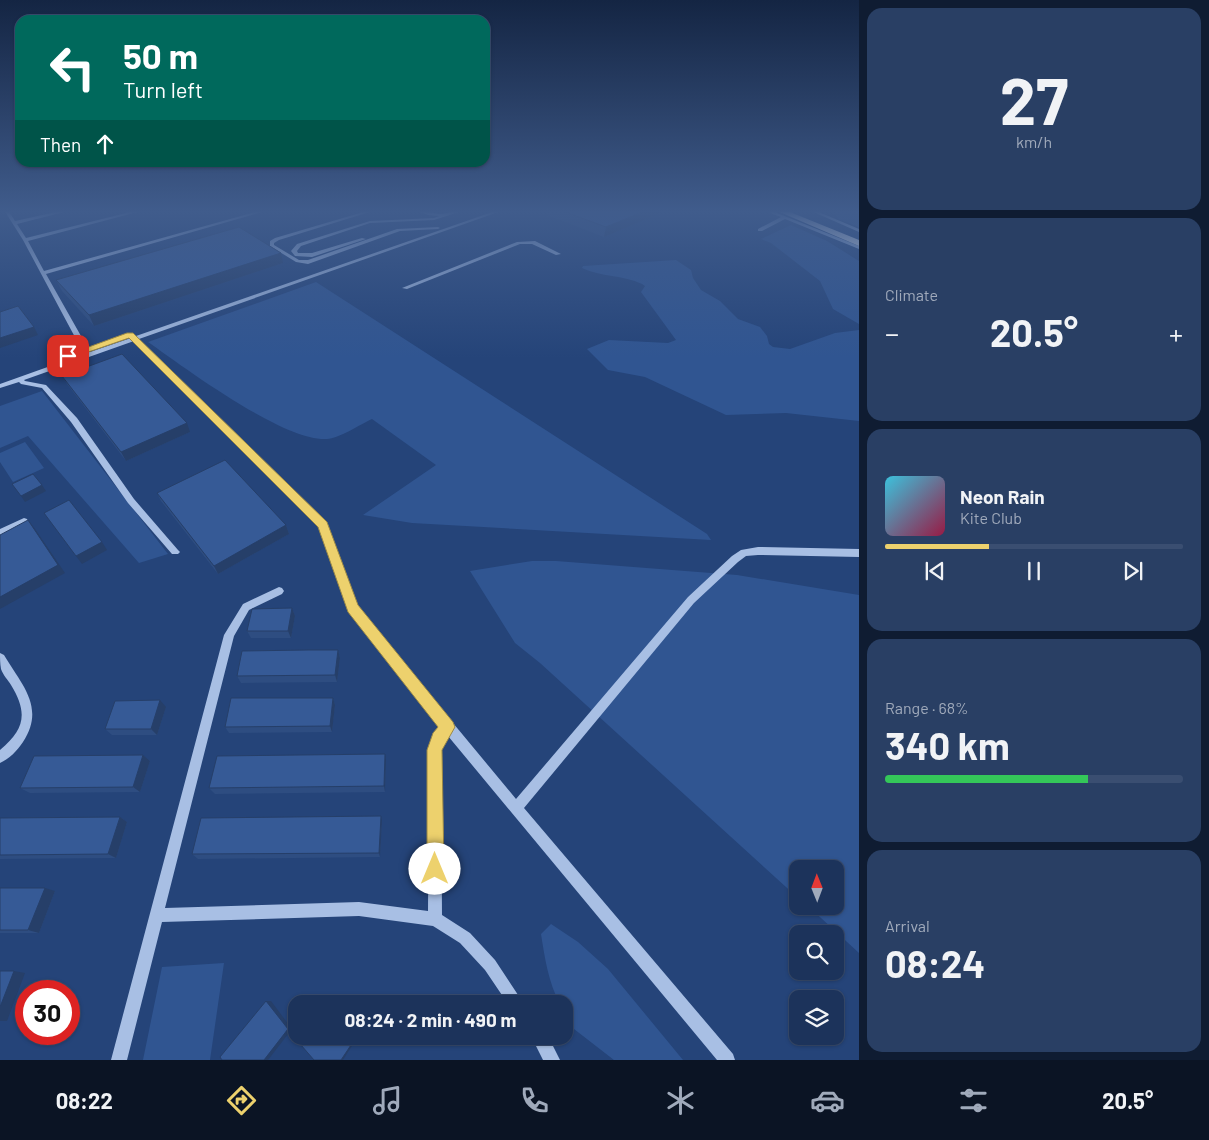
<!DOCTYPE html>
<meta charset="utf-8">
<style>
:root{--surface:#1c335b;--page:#293f64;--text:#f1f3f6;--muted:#a0aabb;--line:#3a4e71;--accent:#edd16d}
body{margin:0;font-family:Barlow,sans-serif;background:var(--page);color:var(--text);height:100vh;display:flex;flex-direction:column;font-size:19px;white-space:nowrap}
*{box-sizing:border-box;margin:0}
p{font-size:16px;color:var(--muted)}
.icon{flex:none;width:28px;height:28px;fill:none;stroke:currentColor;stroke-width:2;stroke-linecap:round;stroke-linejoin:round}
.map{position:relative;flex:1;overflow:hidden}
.details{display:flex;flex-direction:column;gap:8px;padding:8px;background:#0f1c32;width:350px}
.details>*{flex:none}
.guide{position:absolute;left:15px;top:15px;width:475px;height:152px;border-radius:15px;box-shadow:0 1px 4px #0004,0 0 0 1px var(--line);background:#00695c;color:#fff;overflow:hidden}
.needle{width:32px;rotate:359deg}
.controls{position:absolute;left:789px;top:860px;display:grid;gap:10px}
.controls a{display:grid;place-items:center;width:55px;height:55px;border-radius:10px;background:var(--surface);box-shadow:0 1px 4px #0004,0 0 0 1px var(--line);font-size:25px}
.speed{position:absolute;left:15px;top:980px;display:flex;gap:10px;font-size:25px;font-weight:700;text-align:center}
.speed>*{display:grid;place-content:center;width:65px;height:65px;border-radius:50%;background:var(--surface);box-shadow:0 1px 4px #0004,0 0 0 1px var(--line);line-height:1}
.speed .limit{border:8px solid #d22;background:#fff;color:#111}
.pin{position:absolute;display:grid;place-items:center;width:42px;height:42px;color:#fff;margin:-21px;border-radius:10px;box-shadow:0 2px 8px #0006}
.me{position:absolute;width:55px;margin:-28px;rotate:0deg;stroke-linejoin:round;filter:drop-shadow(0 0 4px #0008)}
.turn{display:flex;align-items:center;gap:18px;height:105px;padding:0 25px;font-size:22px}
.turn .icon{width:65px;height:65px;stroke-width:2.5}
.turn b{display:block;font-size:35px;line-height:42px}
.then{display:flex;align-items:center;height:48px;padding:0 25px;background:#0003;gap:10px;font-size:19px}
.big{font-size:38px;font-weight:700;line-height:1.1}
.details .card{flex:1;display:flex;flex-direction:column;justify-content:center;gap:8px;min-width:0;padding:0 18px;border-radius:15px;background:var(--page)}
.details .dial{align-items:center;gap:0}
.dial b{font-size:65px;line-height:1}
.song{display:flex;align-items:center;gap:15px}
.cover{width:60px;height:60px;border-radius:8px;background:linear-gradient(135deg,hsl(190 70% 55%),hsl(340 70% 35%))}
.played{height:5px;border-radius:2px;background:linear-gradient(90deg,var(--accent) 35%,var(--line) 35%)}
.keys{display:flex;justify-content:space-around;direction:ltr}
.heat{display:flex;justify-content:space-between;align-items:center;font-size:28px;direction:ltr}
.charge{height:8px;border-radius:4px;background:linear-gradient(90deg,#34c759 68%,var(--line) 0)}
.trip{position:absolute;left:288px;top:995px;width:285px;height:50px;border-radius:15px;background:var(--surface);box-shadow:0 1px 4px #0004,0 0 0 1px var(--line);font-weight:700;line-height:50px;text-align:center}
.tab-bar{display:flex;height:80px;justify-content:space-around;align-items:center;background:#0b1424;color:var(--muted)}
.tab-bar .icon{width:35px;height:35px}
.tab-bar .current{color:var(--accent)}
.tab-bar b{font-size:22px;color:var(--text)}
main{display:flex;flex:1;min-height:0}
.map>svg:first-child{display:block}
</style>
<main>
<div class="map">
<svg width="859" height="1060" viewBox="0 0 859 1060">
<rect width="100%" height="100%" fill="#254479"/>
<!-- green -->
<path fill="#305591" d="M833,210H859V227L838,219Z
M791,225L827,241L859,261V324L833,309L820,281L771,243L761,239Z
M676,260L691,270L693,278L701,290L720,301L738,319L760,327L767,336L769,344L773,347L790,349L835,333L859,330V421L786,413L726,415L645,377L608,370L587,349L609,340L668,343L676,340L641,292L645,286L642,284C623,275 601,277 582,268L583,266Z
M316,282L707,534L711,540L412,523L363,515L436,465L372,419C361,424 338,439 327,439C284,442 185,368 148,342Z
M42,391L168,554L139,563L28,436L0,448V406Z
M25,442L44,468L13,482L0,462V453Z
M532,561H556L737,575L859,595V953L808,906H835V869H798L797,897L540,663L515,643L470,571Z
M551,924L578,942L608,969L683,1060H614L574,1029L564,1010V1004H560C548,981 545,959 541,934Z
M224,963L210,1060H143L162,967Z"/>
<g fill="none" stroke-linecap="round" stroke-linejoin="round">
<!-- minor -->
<path fill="#a8bfe4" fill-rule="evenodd" d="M4,210H8L15,221L65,210H72L17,224L26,238L138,210H145L28,241L44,271L262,210H269L46,274L90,352L131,338L127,334L128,333H132L136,336L498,210H504L139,339L326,523L356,606L516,799L688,597L732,556L741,550L758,547L859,549V557L758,555L746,556L738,562L694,603L524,808L733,1054L735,1060H717L448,736L444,741L441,750L442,915L470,933L495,960L524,1004H508L485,970L460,943L433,926L359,916L162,922L127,1060H111L224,635L243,604L279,587L282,588L284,591L282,594L249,610L234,636L165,908L359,902L428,911L429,750L435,734L441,727L349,611L319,527L134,341L24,380L25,381L46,385L77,418L134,499L178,550L180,552L178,554H172L128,503L71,422L42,388L21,384L19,382L0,388V384L84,354L23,240Z
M370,210H376L279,240L274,243V245L299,260H308L397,229L438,227L440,228L438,229L400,231L308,264L296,262L270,246V241L275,238Z
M415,210L440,214L465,210L434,220L370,223L301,246L297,251L298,253H312L362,238L366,239L312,257L295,256L291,251L297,244L370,221L434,218L439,216L428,215Z
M809,210H814L859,229V232Z
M772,211L859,246V249L785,219L762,231H758V229L781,217L770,213Z
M535,241L561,254L556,255L532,244H520L407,289L402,288L517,242Z
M24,518L27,519L28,521L27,523L0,536V529Z
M0,653L4,655C21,684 46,707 23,742C17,751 9,759 0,763V750C25,729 28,713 11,685C8,680 3,675 1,669C0,664 0,658 0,653Z
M531,1036H548L560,1060H543Z"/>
<!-- highway -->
<path fill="#fff" fill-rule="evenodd" d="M775,210H785L859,240V246Z"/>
</g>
<!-- wall -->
<path fill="#2e4d81" d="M426,210H445L439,212Z
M548,210H665V211L604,237L547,215Z
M283,263L94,326L62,291L56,280Z
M62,376L190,432L126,461L67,384Z
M157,493L286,525L289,534L218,574L161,501Z
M292,608L295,616L291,638H251L247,631Z
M338,650L340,658L337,682L241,683L237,676Z
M333,698L335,705L332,732L229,733L225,727Z
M166,707L157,735H112L105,729Z
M143,755L150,761L140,792L30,793L20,788Z
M386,761L385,792L215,794L209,788Z
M120,817L127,822L116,858L0,859V818Z
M382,821L380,857L198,859L192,854Z
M0,888L55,891L39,933H0Z"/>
<!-- shaded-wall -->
<path fill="#263f69" d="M647,210H665V211L604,237L606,227Z
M281,253L283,263L94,326L89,315Z
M34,327L38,335L0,348V338Z
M187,423L190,432L126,461L121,452Z
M42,485L46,491L25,502L21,496Z
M28,520L35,529L65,573L0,609V597Z
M286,525L289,534L218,574L214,566Z
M102,542L107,550L82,564L76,556Z
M292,608L295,616L291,638L288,631Z
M338,650L340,658L337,682L335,675Z
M333,698L335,705L332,732L330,726Z
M160,700L166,707L157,735L151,729Z
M385,754L386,761L385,792L384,786Z
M143,755L150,761L140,792L133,787Z
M381,816L382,821L380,857L379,853Z
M120,817L127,822L116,858L108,854Z
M45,888L55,891L39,933L28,930Z
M14,971L25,973L7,1021H0V1007Z
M313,996L316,997L323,1004H320Z
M266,1001H271L292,1029L268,1060H264Z
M348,1036H351L355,1041L343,1060H341Z"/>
<!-- building -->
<path fill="#365a96" stroke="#263f69" d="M560,210H647L606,227Z
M239,227L281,253L89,315L56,280Z
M18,306L34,327L0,338V312Z
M122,354L187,423L121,452L62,376Z
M225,460L286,525L214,566L157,493Z
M33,474L42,485L21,496L12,484Z
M69,500L102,542L76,556L44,513Z
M28,520L58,565L0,597V535Z
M292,608L288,631H247L252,609Z
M308,650H338L335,675L237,676L242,651Z
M231,698H333L330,726L225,727Z
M160,700L151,729H105L115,701Z
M385,754L384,786L209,788L217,756Z
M143,755L133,787L20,788L34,756Z
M381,816L379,853L192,854L201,818Z
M120,817L108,854L0,855V818Z
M0,888H45L28,930H0Z
M0,971H14L0,1007Z
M313,996L320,1004H307Z
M266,1001L288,1029L264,1060H222L220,1057Z
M296,1019V1036H348L353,1042L341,1060H314L288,1030Z"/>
<!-- sky -->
<linearGradient id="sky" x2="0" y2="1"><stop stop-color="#142543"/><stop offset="0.59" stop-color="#405c8c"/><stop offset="1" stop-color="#405c8c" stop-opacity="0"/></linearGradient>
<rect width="859" height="358" fill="url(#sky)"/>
<!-- route -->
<path fill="#edd16d" stroke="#9a8847" d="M127,333H133L327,522L358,605L453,722L455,727L442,750L444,869L441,875L435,878L429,875L427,869V750L433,733L438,727L348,612L318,527L129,338L71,358L64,356Z"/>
</svg>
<div class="controls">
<a><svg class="needle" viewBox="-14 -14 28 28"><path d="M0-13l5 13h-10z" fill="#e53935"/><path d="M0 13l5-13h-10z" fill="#a0aabb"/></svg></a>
<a><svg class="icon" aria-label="search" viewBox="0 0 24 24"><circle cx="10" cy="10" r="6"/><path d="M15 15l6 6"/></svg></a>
<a><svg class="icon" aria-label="layers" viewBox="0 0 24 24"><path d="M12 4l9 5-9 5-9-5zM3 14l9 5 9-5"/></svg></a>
</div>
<div class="speed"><div class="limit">30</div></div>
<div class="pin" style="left:68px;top:356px;background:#d93025"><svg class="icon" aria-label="arrive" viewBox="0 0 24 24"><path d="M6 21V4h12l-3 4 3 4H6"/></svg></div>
<svg class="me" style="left:435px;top:869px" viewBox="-20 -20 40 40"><circle r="19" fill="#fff"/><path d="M0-13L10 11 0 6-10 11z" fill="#edd16d"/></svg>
<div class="trip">08:24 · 2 min · 490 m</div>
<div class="guide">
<div class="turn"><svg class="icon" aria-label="left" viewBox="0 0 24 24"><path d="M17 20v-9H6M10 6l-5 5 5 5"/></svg><div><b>50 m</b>Turn left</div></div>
<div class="then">Then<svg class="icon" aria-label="ahead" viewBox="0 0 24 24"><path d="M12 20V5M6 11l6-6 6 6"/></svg></div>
</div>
</div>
<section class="details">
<div class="card dial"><b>27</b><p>km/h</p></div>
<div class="card"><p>Climate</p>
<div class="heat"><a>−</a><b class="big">20.5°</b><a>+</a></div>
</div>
<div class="card">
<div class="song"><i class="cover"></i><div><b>Neon Rain</b><p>Kite Club</p></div></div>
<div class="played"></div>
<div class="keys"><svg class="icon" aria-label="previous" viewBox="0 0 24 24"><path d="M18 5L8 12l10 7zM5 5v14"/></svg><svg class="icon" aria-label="pause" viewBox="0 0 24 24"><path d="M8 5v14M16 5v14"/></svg><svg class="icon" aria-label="next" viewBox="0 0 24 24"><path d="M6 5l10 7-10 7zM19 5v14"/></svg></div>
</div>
<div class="card"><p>Range · 68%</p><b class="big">340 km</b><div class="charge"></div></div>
<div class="card"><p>Arrival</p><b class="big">08:24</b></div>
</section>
</main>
<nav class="tab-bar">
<b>08:22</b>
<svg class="icon current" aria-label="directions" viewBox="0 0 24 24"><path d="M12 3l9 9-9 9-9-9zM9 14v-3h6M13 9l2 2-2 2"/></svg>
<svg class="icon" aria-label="music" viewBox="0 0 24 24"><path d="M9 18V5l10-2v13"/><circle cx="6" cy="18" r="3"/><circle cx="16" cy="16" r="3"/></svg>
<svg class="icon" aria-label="phone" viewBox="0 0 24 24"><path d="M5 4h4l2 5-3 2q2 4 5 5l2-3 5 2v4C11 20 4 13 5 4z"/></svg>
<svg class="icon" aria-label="climate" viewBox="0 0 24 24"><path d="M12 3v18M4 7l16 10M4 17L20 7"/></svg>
<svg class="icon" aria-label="car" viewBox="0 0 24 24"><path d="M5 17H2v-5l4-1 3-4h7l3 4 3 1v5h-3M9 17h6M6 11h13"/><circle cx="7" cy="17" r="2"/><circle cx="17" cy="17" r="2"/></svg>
<svg class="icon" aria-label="filters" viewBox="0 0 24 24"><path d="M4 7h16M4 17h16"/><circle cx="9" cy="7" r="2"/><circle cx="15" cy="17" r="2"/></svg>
<b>20.5°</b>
</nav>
